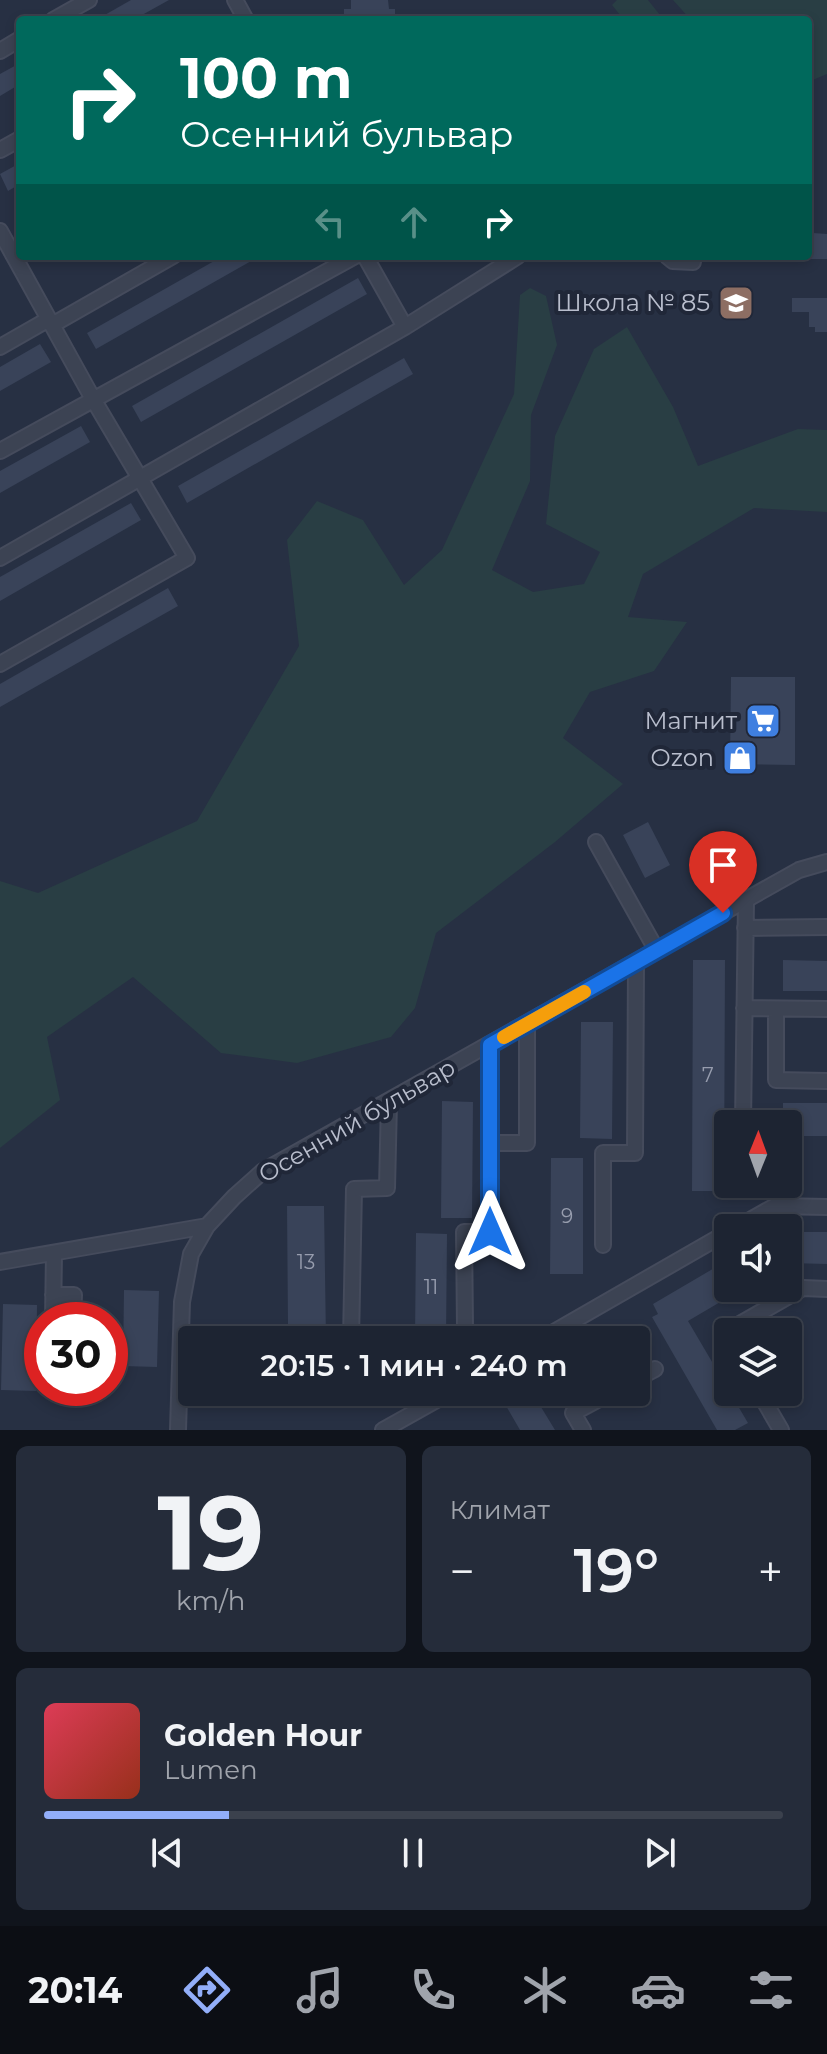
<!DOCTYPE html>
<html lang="ru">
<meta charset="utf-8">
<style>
:root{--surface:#1d2432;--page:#252c3a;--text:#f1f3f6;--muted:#a0a4ac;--line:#3b414d;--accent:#92aef9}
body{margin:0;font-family:Montserrat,sans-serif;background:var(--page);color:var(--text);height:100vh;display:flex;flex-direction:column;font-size:30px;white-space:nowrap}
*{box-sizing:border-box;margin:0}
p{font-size:26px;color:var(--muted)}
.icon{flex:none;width:44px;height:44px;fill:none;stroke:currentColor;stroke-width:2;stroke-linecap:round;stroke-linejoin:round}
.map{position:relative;height:1430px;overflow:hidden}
.sheet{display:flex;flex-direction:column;gap:16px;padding:16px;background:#10141c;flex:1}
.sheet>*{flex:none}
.top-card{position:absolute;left:16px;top:16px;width:796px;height:244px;border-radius:8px;box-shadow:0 4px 12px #0003,0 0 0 2px var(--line);background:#00695c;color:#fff;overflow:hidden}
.needle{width:52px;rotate:1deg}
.buttons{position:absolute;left:714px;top:1110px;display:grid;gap:16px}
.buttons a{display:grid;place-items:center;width:88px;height:88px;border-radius:8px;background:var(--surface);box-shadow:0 4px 12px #0003,0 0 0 2px var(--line);font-size:40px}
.speed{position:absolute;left:24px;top:1302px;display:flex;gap:16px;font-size:40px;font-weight:700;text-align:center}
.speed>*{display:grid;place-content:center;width:104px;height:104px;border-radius:50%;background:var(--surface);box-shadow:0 4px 12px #0003,0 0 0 2px var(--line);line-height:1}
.speed .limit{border:12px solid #d22;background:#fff;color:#111}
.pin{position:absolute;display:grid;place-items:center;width:68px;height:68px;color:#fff;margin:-82px -34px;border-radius:50% 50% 50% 0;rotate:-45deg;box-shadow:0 0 8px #0007}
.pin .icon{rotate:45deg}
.me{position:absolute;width:88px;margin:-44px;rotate:0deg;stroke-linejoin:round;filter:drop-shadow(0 0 6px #0008)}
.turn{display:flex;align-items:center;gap:28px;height:168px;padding:0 32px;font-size:36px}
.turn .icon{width:104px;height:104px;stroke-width:2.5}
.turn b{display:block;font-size:56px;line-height:68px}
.lanes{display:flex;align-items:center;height:76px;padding:0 32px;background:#0003;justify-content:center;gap:40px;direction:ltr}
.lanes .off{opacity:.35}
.big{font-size:60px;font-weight:600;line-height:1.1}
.sheet .tile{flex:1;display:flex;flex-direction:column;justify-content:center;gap:12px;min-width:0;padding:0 28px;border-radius:12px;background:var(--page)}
.sheet .dial{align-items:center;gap:0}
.dial b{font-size:104px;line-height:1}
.song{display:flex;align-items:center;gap:24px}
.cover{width:96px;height:96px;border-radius:12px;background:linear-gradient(135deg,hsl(350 70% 55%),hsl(10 70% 35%))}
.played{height:8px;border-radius:4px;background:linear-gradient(90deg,var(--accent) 25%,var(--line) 25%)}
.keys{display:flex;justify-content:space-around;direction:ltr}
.heat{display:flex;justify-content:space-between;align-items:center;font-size:44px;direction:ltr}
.sheet .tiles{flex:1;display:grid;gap:16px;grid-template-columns:1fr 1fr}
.tile:last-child{grid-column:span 2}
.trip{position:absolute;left:178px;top:1326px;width:472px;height:80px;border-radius:8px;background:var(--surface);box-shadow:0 4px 12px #0003,0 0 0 2px var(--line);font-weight:600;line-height:80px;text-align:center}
.dock{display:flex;height:128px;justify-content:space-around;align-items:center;background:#0c0e14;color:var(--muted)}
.dock .icon{width:56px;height:56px}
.dock .on{color:var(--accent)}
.dock b{font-size:36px;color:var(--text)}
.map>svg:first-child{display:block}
</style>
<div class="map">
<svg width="827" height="1430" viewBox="0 0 827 1430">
<rect width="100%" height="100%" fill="#273043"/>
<!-- green -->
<path fill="#293e44" d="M617,0H648L664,20H624L612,5Z
M673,0H827V74L808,82V20H691Z
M530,288L546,296L557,345L531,415L530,481L492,570L533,592L584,584L600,552L546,524L555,436L594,349L627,327L673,407L698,466L798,429L827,430V512L754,508L643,574L628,617L687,622L654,671L590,692L563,738L623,784L555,842L436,933L415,1008L391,1037L297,1063L221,1053L133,977L47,1037L60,1100L0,1148V881L38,893L197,821L299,646L287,540L317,501L363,520L404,585L442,550L514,394L520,295Z"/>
<!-- building -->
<path fill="#394359" d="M131,0H169L133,20H96Z
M351,0H388L389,9H395V20H344V9H351Z
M20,63V84L0,96V74Z
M20,163V184L8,191L0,174Z
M813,233L827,234V259H810Z
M223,256H260L96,349L87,333Z
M358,278L367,294L141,422L132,406Z
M792,298H827V332H815V327H809V312H792Z
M40,344L51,362L0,391V367Z
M404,358L413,374L187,503L178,486Z
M81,426L90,442L0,493V471Z
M131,503L141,520L0,601V577Z
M168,588L178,606L0,707V684Z
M731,677H795V765L730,764Z
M648,822L670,865L645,878L623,835Z
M693,960H725L724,1191H692Z
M783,960L827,961V991H783Z
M581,1022H613L612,1139L580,1138Z
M442,1101L473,1102L472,1218H441Z
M783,1103H827V1136H788V1124H783Z
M551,1158H583V1274H550Z
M287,1206H324L326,1340H203L202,1326L288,1325Z
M788,1232H827V1264L788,1263Z
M416,1233L447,1234L446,1340H415Z
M728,1260V1288H744L688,1321L748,1423L735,1430H717L652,1317L658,1314L653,1304Z
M124,1290L159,1291L157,1367L123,1366Z
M3,1304L37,1305L36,1391L1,1390Z
M507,1392H567L541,1407L555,1430H520L505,1404L512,1400Z"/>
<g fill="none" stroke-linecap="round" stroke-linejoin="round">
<defs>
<path id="minor" d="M235,0L246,20
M53,20L89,0
M0,51L20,39
M0,150L20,139
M0,231L93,399L187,558L0,664
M365,256L405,327L518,256
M667,256L673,261L693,262
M52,325L173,256
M0,347L49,319
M0,451L355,256
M0,558L405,327
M596,842L657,951
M745,928L827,927
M744,1008L827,1009
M776,1009V1080L827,1081
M743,1124L746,900
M490,1143H527V1024
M736,1228L775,1206L827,1207
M603,1245V1153H635L636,963
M0,1262L207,1226
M53,1295H74L73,1320
M53,1320L54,1253
M465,1327L464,1232H490V1045
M351,1340L354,1189L387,1188L389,1102
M540,1340L728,1232
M728,1340L724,1333L803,1288L827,1289
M636,1379L655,1369
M759,1392L781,1430
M178,1430L182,1302L191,1254L207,1226L234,1197L263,1171L799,870L827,862
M383,1430L451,1392
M583,1430L573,1413L612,1392"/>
</defs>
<!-- minor casing -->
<use href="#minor" stroke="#454b5c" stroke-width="18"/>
<!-- minor -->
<use href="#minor" stroke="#3c4353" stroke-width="14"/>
</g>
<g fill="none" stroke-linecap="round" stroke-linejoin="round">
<defs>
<path id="route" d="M490,1232V1045L723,913"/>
</defs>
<!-- route casing -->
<use href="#route" stroke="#114b97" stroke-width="20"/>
<!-- route -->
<use href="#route" stroke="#1a73e8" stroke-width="14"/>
<!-- slow -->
<path stroke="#f59e0b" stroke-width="14" d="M504,1037L584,992"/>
</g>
<!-- icons -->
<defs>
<symbol id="school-square" viewBox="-11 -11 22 22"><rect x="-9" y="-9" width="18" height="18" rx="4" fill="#8d6e63" stroke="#202738"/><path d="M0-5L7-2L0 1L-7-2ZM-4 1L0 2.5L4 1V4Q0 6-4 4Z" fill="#fff"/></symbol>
<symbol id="supermarket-square" viewBox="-11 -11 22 22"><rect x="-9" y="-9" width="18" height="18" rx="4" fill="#3f7fe0" stroke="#202738"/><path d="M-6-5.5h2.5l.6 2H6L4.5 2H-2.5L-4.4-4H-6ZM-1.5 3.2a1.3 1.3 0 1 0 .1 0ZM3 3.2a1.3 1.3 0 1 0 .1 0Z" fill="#fff"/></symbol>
<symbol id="shop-square" viewBox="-11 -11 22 22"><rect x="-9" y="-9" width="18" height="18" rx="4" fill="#3f7fe0" stroke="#202738"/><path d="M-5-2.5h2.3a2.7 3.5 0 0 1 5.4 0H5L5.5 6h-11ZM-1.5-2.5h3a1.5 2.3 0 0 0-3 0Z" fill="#fff"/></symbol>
</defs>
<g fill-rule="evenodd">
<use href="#school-square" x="716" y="283" width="40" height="40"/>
<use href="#supermarket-square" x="743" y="701" width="40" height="40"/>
<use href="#shop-square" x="720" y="738" width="40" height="40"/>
</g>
<g text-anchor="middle" stroke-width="8" stroke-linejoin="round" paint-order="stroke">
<!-- number labels -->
<g font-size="20" fill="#979dae">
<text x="708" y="1082">7</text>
<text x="567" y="1223">9</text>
<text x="306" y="1269">13</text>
<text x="431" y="1294">11</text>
</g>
<!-- poi labels -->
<g font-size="24" fill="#b9becd" stroke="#202738" text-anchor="end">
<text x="710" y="311">Школа № 85</text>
<text x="737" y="729">Магнит</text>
<text x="714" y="766">Ozon</text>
</g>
<!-- street labels -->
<g font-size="24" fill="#b9becd" stroke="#202738">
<text transform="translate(357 1121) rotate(-30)" y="8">Осенний бульвар</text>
</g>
</g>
</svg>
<div class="buttons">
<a><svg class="needle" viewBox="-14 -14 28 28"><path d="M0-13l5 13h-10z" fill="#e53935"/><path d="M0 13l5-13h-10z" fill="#a0a4ac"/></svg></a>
<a><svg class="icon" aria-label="sound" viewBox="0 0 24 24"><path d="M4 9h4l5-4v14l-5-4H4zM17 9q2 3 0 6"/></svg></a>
<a><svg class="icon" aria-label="layers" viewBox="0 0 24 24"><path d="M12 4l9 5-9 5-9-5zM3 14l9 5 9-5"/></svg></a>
</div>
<div class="speed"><div class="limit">30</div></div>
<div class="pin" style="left:723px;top:913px;background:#d93025"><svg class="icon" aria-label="arrive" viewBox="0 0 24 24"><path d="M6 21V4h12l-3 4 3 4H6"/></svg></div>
<svg class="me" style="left:490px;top:1232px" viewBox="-20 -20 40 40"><path d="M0-17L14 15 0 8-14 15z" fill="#1a73e8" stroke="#fff" stroke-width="4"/></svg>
<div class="trip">20:15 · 1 мин · 240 m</div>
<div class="top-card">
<div class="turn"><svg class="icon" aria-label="right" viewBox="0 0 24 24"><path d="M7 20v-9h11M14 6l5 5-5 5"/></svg><div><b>100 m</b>Осенний бульвар</div></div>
<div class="lanes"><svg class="icon off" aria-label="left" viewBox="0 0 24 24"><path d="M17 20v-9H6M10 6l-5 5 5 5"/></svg><svg class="icon off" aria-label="ahead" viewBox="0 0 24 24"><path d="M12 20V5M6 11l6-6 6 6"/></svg><svg class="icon" aria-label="right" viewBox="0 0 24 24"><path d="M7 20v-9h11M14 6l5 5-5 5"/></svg></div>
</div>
</div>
<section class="sheet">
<div class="tiles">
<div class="tile dial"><b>19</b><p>km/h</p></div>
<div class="tile"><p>Климат</p>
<div class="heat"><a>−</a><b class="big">19°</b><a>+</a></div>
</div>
<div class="tile">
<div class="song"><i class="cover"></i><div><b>Golden Hour</b><p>Lumen</p></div></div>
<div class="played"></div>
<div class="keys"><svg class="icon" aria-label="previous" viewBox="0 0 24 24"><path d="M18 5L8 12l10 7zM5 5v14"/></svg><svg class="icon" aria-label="pause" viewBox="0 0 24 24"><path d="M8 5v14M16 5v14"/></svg><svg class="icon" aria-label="next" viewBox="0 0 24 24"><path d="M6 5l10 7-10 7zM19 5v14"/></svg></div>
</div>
</div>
</section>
<nav class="dock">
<b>20:14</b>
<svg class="icon on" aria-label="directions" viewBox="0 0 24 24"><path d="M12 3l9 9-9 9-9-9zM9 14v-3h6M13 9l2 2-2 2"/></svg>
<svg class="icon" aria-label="music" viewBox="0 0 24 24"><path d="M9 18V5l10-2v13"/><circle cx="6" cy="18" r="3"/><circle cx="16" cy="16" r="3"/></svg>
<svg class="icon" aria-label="phone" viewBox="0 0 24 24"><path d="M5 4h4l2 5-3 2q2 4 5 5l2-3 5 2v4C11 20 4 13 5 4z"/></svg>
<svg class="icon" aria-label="climate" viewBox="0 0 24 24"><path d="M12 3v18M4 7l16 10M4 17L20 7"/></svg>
<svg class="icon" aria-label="car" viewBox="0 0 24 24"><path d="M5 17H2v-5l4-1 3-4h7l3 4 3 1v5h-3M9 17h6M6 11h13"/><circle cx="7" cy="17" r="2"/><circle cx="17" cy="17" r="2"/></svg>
<svg class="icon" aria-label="filters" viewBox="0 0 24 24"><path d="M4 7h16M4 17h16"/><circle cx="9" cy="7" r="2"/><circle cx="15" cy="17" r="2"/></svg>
</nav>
